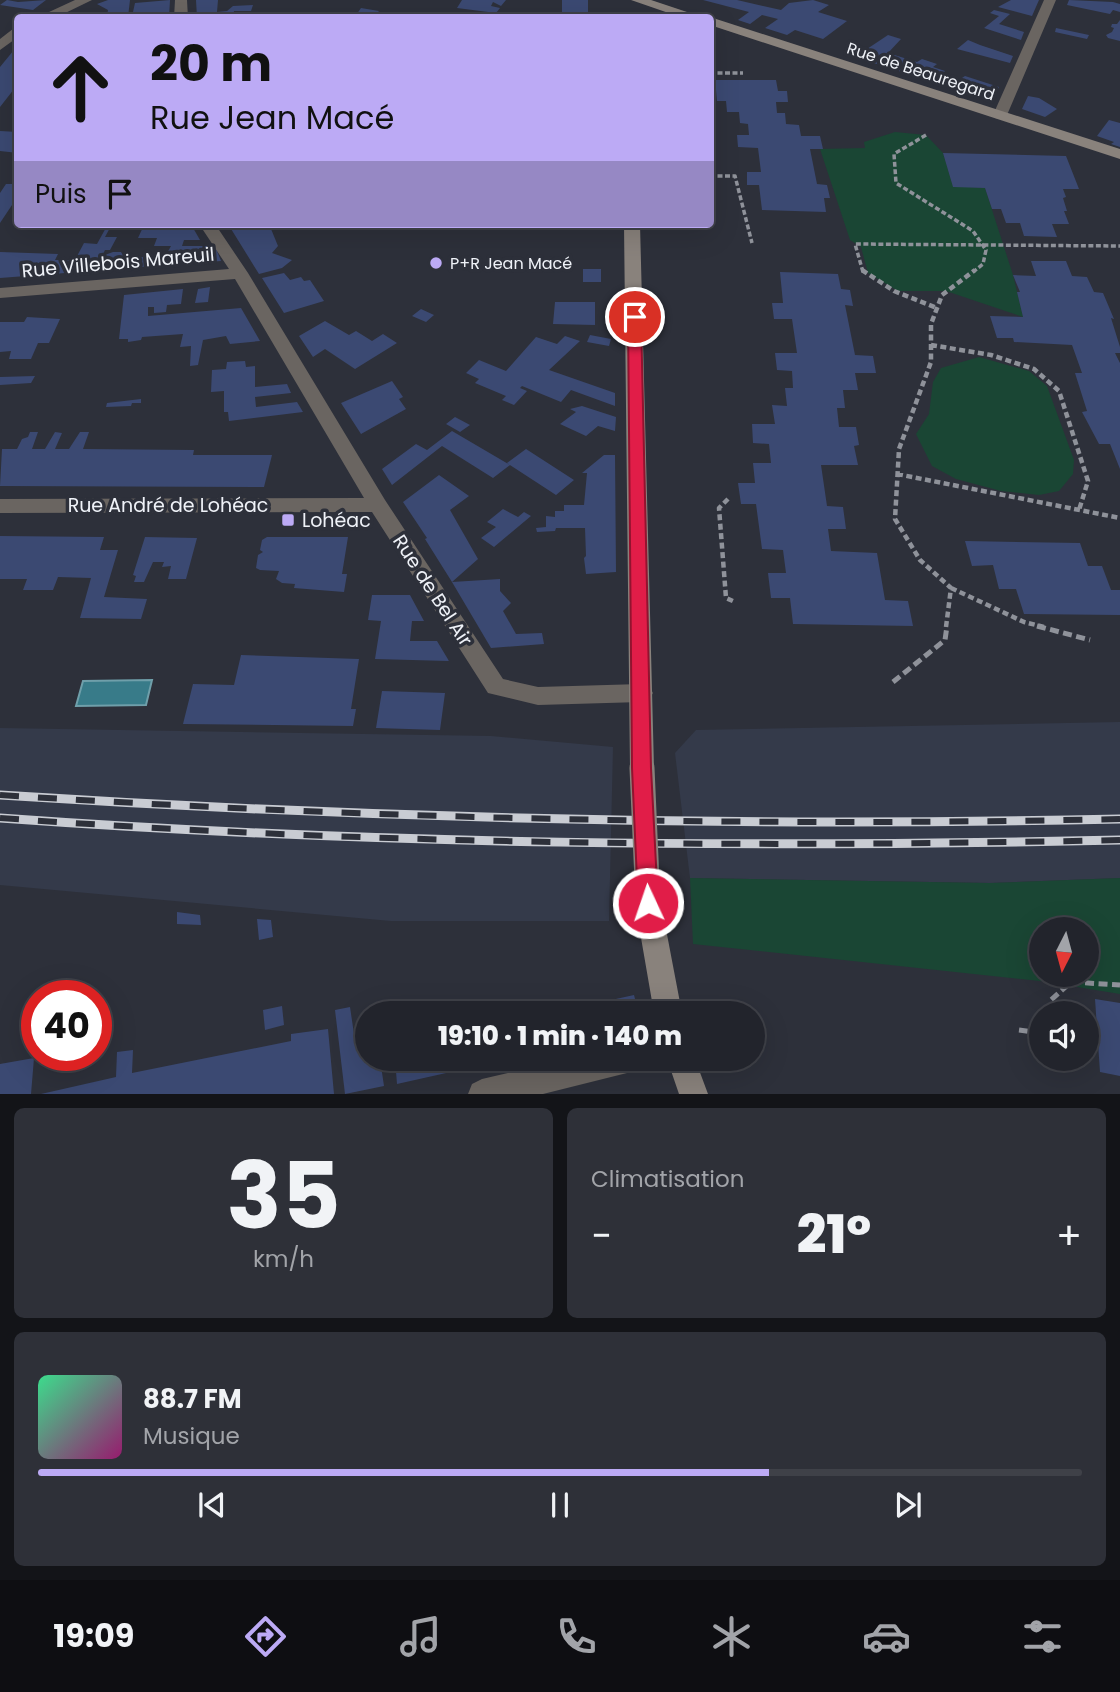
<!DOCTYPE html>
<html lang="fr">
<meta charset="utf-8">
<style>
:root{--surface:#22242c;--page:#2e3038;--text:#f1f3f6;--muted:#a2a4a9;--line:#3f4148;--accent:#bcaaf5}
body{margin:0;font-family:Poppins,sans-serif;background:var(--page);color:var(--text);height:100vh;display:flex;flex-direction:column;font-size:26px;white-space:nowrap}
*{box-sizing:border-box;margin:0}
p{font-size:23px;color:var(--muted)}
.icon{flex:none;width:38px;height:38px;fill:none;stroke:currentColor;stroke-width:2;stroke-linecap:round;stroke-linejoin:round}
.map{position:relative;height:1094px;overflow:hidden}
.sheet{display:flex;flex-direction:column;gap:14px;padding:14px;background:#131418;flex:1}
.sheet>*{flex:none}
.top-card{position:absolute;left:14px;top:14px;width:700px;height:214px;border-radius:7px;box-shadow:0 7px 28px #0002,0 0 0 2px var(--line);background:#bcaaf5;color:#111;overflow:hidden}
.needle{width:46px;rotate:186deg}
.buttons{position:absolute;left:1029px;top:917px;display:grid;gap:14px}
.buttons a{display:grid;place-items:center;width:70px;height:70px;border-radius:50%;background:var(--surface);box-shadow:0 7px 28px #0002,0 0 0 2px var(--line);font-size:35px}
.speed{position:absolute;left:21px;top:980px;display:flex;gap:14px;font-size:35px;font-weight:700;text-align:center}
.speed>*{display:grid;place-content:center;width:91px;height:91px;border-radius:50%;background:var(--surface);box-shadow:0 7px 28px #0002,0 0 0 2px var(--line);line-height:1}
.speed .limit{border:10px solid #d22;background:#fff;color:#111}
.pin{position:absolute;display:grid;place-items:center;width:60px;height:60px;color:#fff;margin:-30px;border:4px solid #fff;border-radius:50%;box-shadow:0 2px 7px #0007}
.me{position:absolute;width:77px;margin:-38px;rotate:357deg;stroke-linejoin:round;filter:drop-shadow(0 0 5px #0008)}
.turn{display:flex;align-items:center;gap:24px;height:147px;padding:0 21px;font-size:32px}
.turn .icon{width:91px;height:91px;stroke-width:2.5}
.turn b{display:block;font-size:49px;line-height:60px}
.then{display:flex;align-items:center;height:66px;padding:0 21px;background:#0003;gap:14px;font-size:26px}
.big{font-size:52px;font-weight:800;line-height:1.1}
.sheet .card{flex:1;display:flex;flex-direction:column;justify-content:center;gap:10px;min-width:0;padding:0 24px;border-radius:10px;background:var(--page)}
.sheet .dial{align-items:center;gap:0}
.dial b{font-size:91px;line-height:1}
.song{display:flex;align-items:center;gap:21px}
.cover{width:84px;height:84px;border-radius:10px;background:linear-gradient(135deg,hsl(150 70% 55%),hsl(320 70% 35%))}
.played{height:7px;border-radius:4px;background:linear-gradient(90deg,var(--accent) 70%,var(--line) 70%)}
.keys{display:flex;justify-content:space-around;direction:ltr}
.heat{display:flex;justify-content:space-between;align-items:center;font-size:38px;direction:ltr}
.sheet .tiles{flex:1;display:grid;gap:14px;grid-template-columns:1fr 1fr}
.card:last-child{grid-column:span 2}
.trip{position:absolute;left:355px;top:1001px;width:410px;height:70px;border-radius:35px;background:var(--surface);box-shadow:0 7px 28px #0002,0 0 0 2px var(--line);font-weight:800;line-height:70px;text-align:center}
.tab-bar{display:flex;height:112px;justify-content:space-around;align-items:center;background:#0e0e12;color:var(--muted)}
.tab-bar .icon{width:49px;height:49px}
.tab-bar .selected{color:var(--accent)}
.tab-bar b{font-size:32px;color:var(--text)}
.map>svg:first-child{display:block}
</style>
<div class="map">
<svg width="1120" height="1094" viewBox="0 0 1120 1094">
<rect width="100%" height="100%" fill="#2d303a"/>
<!-- built -->
<path fill="#343a4a" d="M1120,722V878L990,883L690,878L675,753L696,730Z
M0,728L491,736L613,747L609,921H391L0,885Z"/>
<!-- green -->
<path fill="#1a4634" fill-rule="evenodd" d="M895,132L926,135L943,153L953,186L985,188L1013,275L1023,317L946,291H898L868,273L861,247L850,240L820,149L865,148L864,142Z
M979,357L1029,371L1047,386L1074,460L1073,474L1059,491L1039,495L1001,491L956,479L932,466L916,434L929,414L933,382L941,368Z
M690,878L990,883L1120,878V994L1040,981L693,944ZM1041,929H1087V975H1041Z"/>
<!-- water -->
<path fill="#387b89" stroke="#6f9faa" stroke-width="2" d="M152,680L146,705L76,706L83,681Z"/>
<!-- building -->
<path fill="#3b4972" d="M7,0L18,2L46,0L33,10L0,5Z
M108,0H130L128,17L107,16L108,10L97,4Z
M170,0L169,18H148L149,15L138,16L137,12H133L135,3Z
M196,0H218L217,12L227,11L233,6L253,5L251,11H234L233,18H197Z
M462,0H506L501,6L493,2L491,6L500,8L496,13L457,8Z
M562,0H588V18H562Z
M703,0H737L781,10L789,3L813,0L829,5L818,12L847,21L823,39L795,30L787,35L765,28L778,19L762,15L750,24L738,20L749,12Z
M1011,0H1039L1032,16L998,7Z
M1069,0L1113,2L1120,4V12L1113,10L1110,14L1067,5Z
M361,8L379,11L373,18H354Z
M994,10L1010,14L999,24L1024,32L1021,40L984,28L999,16L990,13Z
M1120,20V41L1108,38L1106,35L1112,32L1114,28L1111,27L1112,24H1117Z
M1056,28L1089,35L1087,39L1055,32Z
M888,35L901,39L888,53L917,62L922,59L937,64L933,67L945,71L942,74L959,80L965,76L999,87L992,101L855,57Z
M968,40L980,45L1013,56L1010,63L957,49Z
M18,45V84L0,107V67Z
M710,80H776L778,91H787L788,102H776L777,113H785L786,124L799,125L801,136H820L823,149H810L817,184L827,185L830,198H824L826,212L762,210L759,185H747V172H761L758,148L738,147L737,135H749L748,124L740,123L739,112H727L726,101H717L716,90H710Z
M1028,96L1039,98L1057,109L1045,117L1022,109Z
M1109,120L1120,123V147L1111,144L1114,142L1097,136Z
M0,131L18,132L15,145L18,146V153L0,151Z
M943,153L1066,156L1079,189H1063L1066,197L1063,198L1067,211H1064L1069,224H1052L1057,237L1024,236L1020,223H1006L1001,209H992L985,188L953,187Z
M6,184H18V196L0,223V193Z
M108,224H112L105,237H117L110,250H105L102,256L113,252H121L124,257H165L171,246H154L157,238H138L144,225L192,226L200,240H184L182,246H215L221,261L0,278V252L58,254L55,260H75L84,243L97,244Z
M228,224H269L278,246L272,253L292,260L282,268L259,274Z
M1031,261H1066L1072,276L1087,277L1094,292L1103,293L1114,319L1111,318L1120,347V353H1115L1120,363V469L1110,444H1099L1082,412L1087,411L1075,373H1082L1072,345L1014,342L1013,338H997L990,316L1023,317L1017,292H1020L1013,275L1036,276Z
M583,269H601V282H583Z
M780,272L838,274L841,289L850,290L853,306L845,305L855,355L873,356L876,373H855L858,390H843L845,408H837L839,427H856L859,445L854,446L858,465H821L827,506L843,507L846,529H828L831,551L877,553L885,600L908,601L913,626L793,624L790,598H771L768,573H786L783,550L762,549L756,504H741L738,483H755L753,463H771L769,444L753,443L752,424H775L772,405L787,406L785,388H793L792,371L777,370L775,353H797L792,319H774L772,303H783Z
M284,273L290,280L301,277L304,281L310,280L324,301L284,313L262,278Z
M210,287L208,302L195,303L198,289Z
M183,289L181,304L167,305L166,312L154,313V307H148V316L241,308L260,341L230,344L226,336L203,340L198,365L190,366L191,346L180,347L183,334L142,337L141,340L128,342V339H119L124,295Z
M555,302H595V325L553,324Z
M421,309L434,315L426,322L412,316Z
M27,317L60,319L49,343H38L31,359H9L11,351L0,352V322H24Z
M325,321L349,335L356,331L372,341L383,334L397,343L355,369L325,349L313,357L299,336Z
M590,335L611,339L609,346L587,342Z
M565,336L580,341L549,370L615,393V406L571,390L561,402L522,386L520,388L527,391L514,405L502,400L506,396L475,383L479,379L466,373L479,360L506,371L536,337L557,344Z
M245,361L246,367L255,366V387L287,384L291,393L255,397L256,407L297,402L303,412L229,421L228,412H224V391L211,392L212,370L226,369L227,362Z
M35,376L31,383L0,385V377Z
M392,381L403,397L399,399L406,409L361,434L341,403Z
M141,399V403H132L131,406L106,407L107,403Z
M582,406L616,417L615,431L598,426L586,436L560,424L576,412L570,409Z
M455,417L470,425L460,432L446,424Z
M452,431L510,465L493,478L442,446L392,485L382,469L416,444L427,450Z
M30,432H38L32,449H45L55,432L62,433L55,449H69L80,432H89L83,449L194,450L193,455H272L264,487L0,486L2,449H17L22,439L28,437Z
M526,449L574,480L556,495L507,463Z
M604,455H615L616,572L586,574L584,558L586,556L585,528H556L555,531L537,532L536,528L546,527V516L555,517V511H564V505H584L587,473H582Z
M439,475L469,496L450,510L478,559L452,582L425,539L427,538L403,502Z
M503,509L518,517L524,512L531,516L494,547L481,538L496,527L487,522Z
M0,536L104,537L100,550H118L104,597L147,599L141,619L80,618L91,578L58,577L53,590H23L27,579H0Z
M145,537L197,538L186,579H168L171,566L162,567L164,562H153L144,582H134L136,576L133,575Z
M267,537H348L342,574H347L344,592L294,588L295,584L282,583L276,579L279,571L260,570L256,568L258,555L263,552L260,550L262,540Z
M965,541L1080,543L1088,566H1102L1111,590H1120V615L1024,614L1016,589H999L993,565L972,566Z
M500,579V591L511,603L503,611L516,634L542,633L544,644L491,648L452,582Z
M372,595H410L424,621H412L410,641H437L449,661L375,659L381,621L368,620Z
M241,655L359,659L351,709H356L353,726L183,724L193,684L234,685Z
M382,691L445,693L440,730L376,728Z
M177,912L200,915L201,925L177,924Z
M257,919L271,920L273,937L259,940Z
M634,995L636,1003L631,1013H552Z
M446,999L449,1013H389L388,1011Z
M1095,999L1120,1003V1076L1100,1072Z
M282,1006L284,1025L265,1030L263,1010Z
M350,1007L354,1034L368,1032V1059H380L384,1086L345,1094L335,1010Z
M328,1029L334,1094H41L116,1077L117,1052L133,1050L132,1073L291,1041V1034Z
M34,1058L31,1094H0V1064Z
M395,1059H481L482,1065L397,1084Z"/>
<g fill="none" stroke-linecap="round" stroke-linejoin="round">
<!-- path-far2 -->
<path stroke="#8f929a" stroke-width="3.5" stroke-dasharray="5 2.5" stroke-linecap="butt" d="M710,73H743
M926,135L894,154L896,183L973,231L986,250L983,264L973,272
M710,176H735L752,243
M863,272L855,244L1120,246"/>
<!-- path-far1 -->
<path stroke="#8f929a" stroke-width="4.5" stroke-dasharray="6 3.5" stroke-linecap="butt" d="M862,270L894,291L937,308
M931,345L991,355L1034,369L1059,391L1088,481L1079,510
M897,474L1120,518
M728,499L719,508L726,598L735,602
M951,588L1024,622L1044,627
M946,627L951,588L920,560L895,519L899,449L931,362V324L942,295L975,270"/>
<!-- path -->
<path stroke="#8f929a" stroke-width="5" stroke-dasharray="9 4.5" stroke-linecap="butt" d="M1037,626L1090,640
M893,682L945,640L947,626
M1051,1013V1000L1071,982L1120,985
M1019,1030L1041,1033"/>
<!-- street -->
<path fill="#6a6561" fill-rule="evenodd" d="M75,0H92L55,18H36Z
M175,0H187L188,18H174Z
M1044,0H1056L1007,115L1000,119L995,118L993,115Z
M18,25V37L0,50V39Z
M199,224H215L248,273L385,500L503,679L538,687L641,684L649,686L653,693L649,700L641,702L538,705L488,693L372,512L0,513V499L364,498L235,279L0,298V288L229,269Z
M569,1059H641L637,1069L627,1073L543,1094H468L472,1084L482,1079Z"/>
<!-- secondary -->
<path fill="#89827c" fill-rule="evenodd" d="M631,0H651L705,18H683Z
M710,17L1120,149V159L710,25Z
M624,224H640L654,768L651,775L642,778L633,775L630,768Z
M648,891L657,895L661,903L682,1013H654L635,903L639,895Z
M667,1059H695L708,1094H679Z"/>
<defs>
<path id="rail" d="M0,795C373,819 746,827 1120,819
M0,818C373,845 746,848 1120,840"/>
</defs>
<!-- rail casing -->
<use href="#rail" stroke="#c9ccd3" stroke-width="9"/>
<!-- rail -->
<use href="#rail" stroke="#2d303a" stroke-width="6" stroke-dasharray="19" stroke-linecap="butt"/>
<!-- secondary-bridge -->
<path stroke="#89827c" stroke-width="25" d="M642,768L648,903"/>
</g>
<!-- route -->
<path fill="#e11d48" stroke="#92132f" stroke-width="2" d="M635,313L641,317L651,768L658,903L655,909L648,912L641,909L638,903L632,768L628,317Z"/>
<!-- markers -->
<g fill="#bcaaf5" stroke="#2d303a" stroke-width="2.5">
<circle cx="436" cy="263" r="7"/>
<rect x="281" y="513" width="14" height="14" rx="3.5"/>
</g>
<g text-anchor="middle" stroke-width="7" stroke-linejoin="round" paint-order="stroke">
<!-- far-street labels -->
<g font-size="16" fill="#eff2f8" stroke="#2d303a">
<text transform="translate(921 71) rotate(18)" y="6">Rue de Beauregard</text>
</g>
<!-- far-poi labels -->
<g font-size="16" fill="#eff2f8" stroke="#2d303a" text-anchor="start">
<text x="450" y="269">P+R Jean Macé</text>
</g>
<!-- street labels -->
<g font-size="19" fill="#eff2f8" stroke="#2d303a">
<text transform="translate(118 262) rotate(-5)" y="7">Rue Villebois Mareuil</text>
<text x="168" y="512">Rue André de Lohéac</text>
<text transform="translate(433 590) rotate(57)" y="7">Rue de Bel Air</text>
</g>
<!-- poi labels -->
<g font-size="19" fill="#eff2f8" stroke="#2d303a" text-anchor="start">
<text x="302" y="527">Lohéac</text>
</g>
</g>
</svg>
<div class="buttons">
<a><svg class="needle" viewBox="-14 -14 28 28"><path d="M0-13l5 13h-10z" fill="#e53935"/><path d="M0 13l5-13h-10z" fill="#a2a4a9"/></svg></a>
<a><svg class="icon" aria-label="sound" viewBox="0 0 24 24"><path d="M4 9h4l5-4v14l-5-4H4zM17 9q2 3 0 6"/></svg></a>
</div>
<div class="speed"><div class="limit">40</div></div>
<div class="pin" style="left:635px;top:317px;background:#d93025"><svg class="icon" aria-label="arrive" viewBox="0 0 24 24"><path d="M6 21V4h12l-3 4 3 4H6"/></svg></div>
<svg class="me" style="left:648px;top:903px" viewBox="-20 -20 40 40"><circle r="17" fill="#e11d48" stroke="#fff" stroke-width="3"/><path d="M0-11L8 9 0 5-8 9z" fill="#fff"/></svg>
<div class="trip">19:10 · 1 min · 140 m</div>
<div class="top-card">
<div class="turn"><svg class="icon" aria-label="ahead" viewBox="0 0 24 24"><path d="M12 20V5M6 11l6-6 6 6"/></svg><div><b>20 m</b>Rue Jean Macé</div></div>
<div class="then">Puis<svg class="icon" aria-label="arrive" viewBox="0 0 24 24"><path d="M6 21V4h12l-3 4 3 4H6"/></svg></div>
</div>
</div>
<section class="sheet">
<div class="tiles">
<div class="card dial"><b>35</b><p>km/h</p></div>
<div class="card"><p>Climatisation</p>
<div class="heat"><a>−</a><b class="big">21°</b><a>+</a></div>
</div>
<div class="card">
<div class="song"><i class="cover"></i><div><b>88.7 FM</b><p>Musique</p></div></div>
<div class="played"></div>
<div class="keys"><svg class="icon" aria-label="previous" viewBox="0 0 24 24"><path d="M18 5L8 12l10 7zM5 5v14"/></svg><svg class="icon" aria-label="pause" viewBox="0 0 24 24"><path d="M8 5v14M16 5v14"/></svg><svg class="icon" aria-label="next" viewBox="0 0 24 24"><path d="M6 5l10 7-10 7zM19 5v14"/></svg></div>
</div>
</div>
</section>
<nav class="tab-bar">
<b>19:09</b>
<svg class="icon selected" aria-label="directions" viewBox="0 0 24 24"><path d="M12 3l9 9-9 9-9-9zM9 14v-3h6M13 9l2 2-2 2"/></svg>
<svg class="icon" aria-label="music" viewBox="0 0 24 24"><path d="M9 18V5l10-2v13"/><circle cx="6" cy="18" r="3"/><circle cx="16" cy="16" r="3"/></svg>
<svg class="icon" aria-label="phone" viewBox="0 0 24 24"><path d="M5 4h4l2 5-3 2q2 4 5 5l2-3 5 2v4C11 20 4 13 5 4z"/></svg>
<svg class="icon" aria-label="climate" viewBox="0 0 24 24"><path d="M12 3v18M4 7l16 10M4 17L20 7"/></svg>
<svg class="icon" aria-label="car" viewBox="0 0 24 24"><path d="M5 17H2v-5l4-1 3-4h7l3 4 3 1v5h-3M9 17h6M6 11h13"/><circle cx="7" cy="17" r="2"/><circle cx="17" cy="17" r="2"/></svg>
<svg class="icon" aria-label="filters" viewBox="0 0 24 24"><path d="M4 7h16M4 17h16"/><circle cx="9" cy="7" r="2"/><circle cx="15" cy="17" r="2"/></svg>
</nav>
